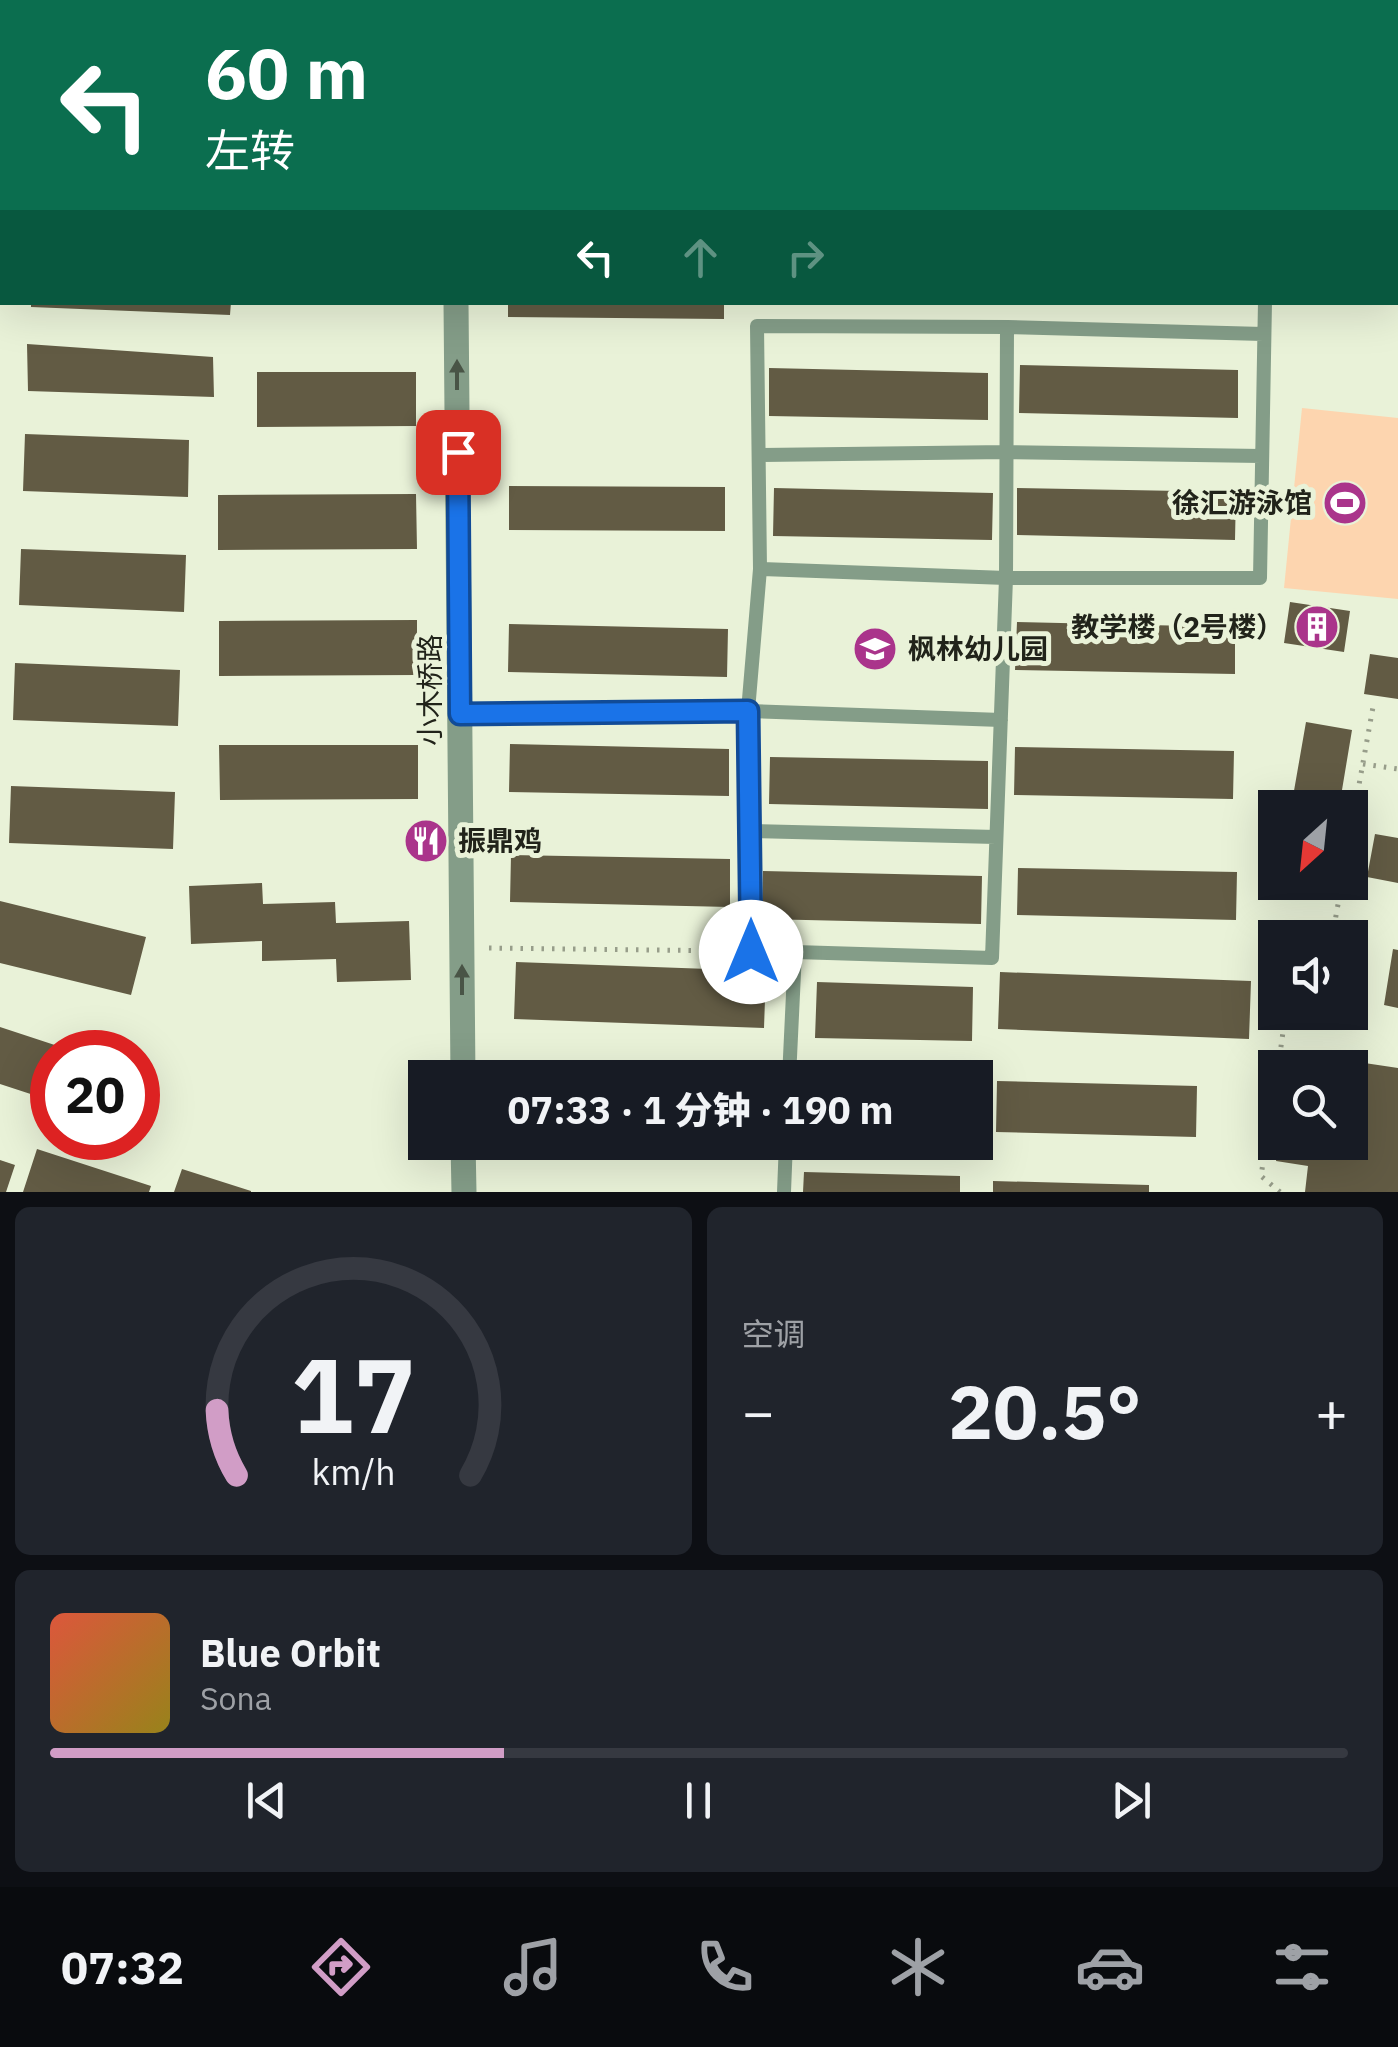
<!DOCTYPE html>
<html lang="zh">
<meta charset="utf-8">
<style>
:root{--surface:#171b24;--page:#20242c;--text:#f1f3f6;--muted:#9ea1a6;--line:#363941;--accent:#d19dc6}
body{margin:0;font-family:"IBM Plex Sans","Noto Sans SC",sans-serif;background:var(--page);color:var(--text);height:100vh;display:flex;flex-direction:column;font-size:38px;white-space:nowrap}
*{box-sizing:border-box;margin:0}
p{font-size:32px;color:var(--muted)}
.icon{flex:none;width:55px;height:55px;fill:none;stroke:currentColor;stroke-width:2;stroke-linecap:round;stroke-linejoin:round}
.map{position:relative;height:1192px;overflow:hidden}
.sheet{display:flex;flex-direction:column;gap:15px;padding:15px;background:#0d0f14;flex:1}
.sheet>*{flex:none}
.guide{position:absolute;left:0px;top:0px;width:1400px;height:305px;box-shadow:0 10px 40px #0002;background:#0b6e4f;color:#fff;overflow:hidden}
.needle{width:65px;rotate:207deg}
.controls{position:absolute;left:1258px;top:790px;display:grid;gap:20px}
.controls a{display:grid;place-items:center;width:110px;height:110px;border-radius:0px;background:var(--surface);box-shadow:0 10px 40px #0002;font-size:50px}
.speed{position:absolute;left:30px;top:1030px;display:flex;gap:20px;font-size:50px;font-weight:700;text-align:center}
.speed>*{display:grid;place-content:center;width:130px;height:130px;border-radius:50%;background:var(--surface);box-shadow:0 10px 40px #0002;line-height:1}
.speed .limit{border:15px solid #d22;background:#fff;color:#111}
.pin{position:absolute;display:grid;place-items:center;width:85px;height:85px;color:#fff;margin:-42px;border-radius:20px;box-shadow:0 5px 15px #0006}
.me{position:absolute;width:110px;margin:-55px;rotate:0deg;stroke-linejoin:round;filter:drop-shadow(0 0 8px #0008)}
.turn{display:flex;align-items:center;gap:35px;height:210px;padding:0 40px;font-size:45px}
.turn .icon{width:130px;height:130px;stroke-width:2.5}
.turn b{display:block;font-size:70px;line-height:85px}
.lanes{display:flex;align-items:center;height:95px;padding:0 40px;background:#0003;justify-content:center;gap:50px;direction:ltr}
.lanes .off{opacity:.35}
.big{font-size:75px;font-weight:800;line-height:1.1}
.sheet .widget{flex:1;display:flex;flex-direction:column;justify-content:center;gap:15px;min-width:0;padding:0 35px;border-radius:15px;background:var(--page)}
.sheet .dial{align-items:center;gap:0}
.dial svg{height:260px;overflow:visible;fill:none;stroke:var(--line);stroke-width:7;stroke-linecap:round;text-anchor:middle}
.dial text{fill:var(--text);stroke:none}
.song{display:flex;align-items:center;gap:30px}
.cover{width:120px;height:120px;border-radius:15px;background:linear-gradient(135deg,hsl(10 70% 55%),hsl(50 70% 35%))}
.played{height:10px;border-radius:5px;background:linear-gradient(90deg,var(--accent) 35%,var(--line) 35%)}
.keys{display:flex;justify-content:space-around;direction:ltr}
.heat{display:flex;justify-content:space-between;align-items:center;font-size:55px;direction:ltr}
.sheet .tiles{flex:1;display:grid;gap:15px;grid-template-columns:1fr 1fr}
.widget:last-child{grid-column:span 2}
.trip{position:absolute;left:408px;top:1060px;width:585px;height:100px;border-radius:0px;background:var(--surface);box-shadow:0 10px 40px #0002;font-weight:800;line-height:100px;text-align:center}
.tabs{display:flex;height:160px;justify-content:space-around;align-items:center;background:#090b0e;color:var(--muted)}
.tabs .icon{width:70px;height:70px}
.tabs .active{color:var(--accent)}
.tabs b{font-size:45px;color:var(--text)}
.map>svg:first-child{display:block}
</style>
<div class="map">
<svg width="1398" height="1192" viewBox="0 0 1398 1192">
<rect width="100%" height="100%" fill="#e9f2d8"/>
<!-- green -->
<path fill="#fdd5af" d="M1302,408L1398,418V599L1284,588Z"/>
<!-- building -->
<path fill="#625b44" d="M31,302H231L230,315L31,307Z
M508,302H724V319L508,317Z
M27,344L213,357L214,397L28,391Z
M1020,365L1238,370V418L1019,413Z
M769,368L988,373V420L769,416Z
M257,372H416V426L257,427Z
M25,434L189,440L188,497L23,491Z
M509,486L725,487V531L509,530Z
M774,488L993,493L992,540L773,536Z
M1017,488L1236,492L1235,540L1017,535Z
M416,494L417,549L218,550V495Z
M21,549L186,555L184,612L19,605Z
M1290,602L1350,611L1344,652L1284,643Z
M417,620V675L219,676V621Z
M1017,622L1235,627V674L1015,670Z
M509,624L728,629L727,677L508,672Z
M1370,654L1398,658V699L1364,694Z
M15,663L180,670L178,726L13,720Z
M1306,722L1352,730L1339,808H1291Z
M510,744L729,749V796L509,792Z
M219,745H418V799L220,800Z
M1015,747L1234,751L1233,799L1014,795Z
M770,757L988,761V809L769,804Z
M11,786L175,792L173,849L9,843Z
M1375,834L1398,838V883L1367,877Z
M511,855L730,859V907L510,902Z
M1018,868L1237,872L1236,920L1017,915Z
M763,871L982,876L981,924L762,919Z
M262,883L263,904L335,902L336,923L409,921L411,980L337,982L336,959L262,961V941L191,944L189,886Z
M0,901L146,937L131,995L0,963Z
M1393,949L1398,950V1008L1384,1005Z
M516,962L766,971L764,1028L514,1019Z
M1000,972L1251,981L1249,1039L998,1029Z
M817,982L973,987L972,1041L815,1038Z
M0,1027L76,1052H52V1101L0,1084Z
M1291,1052L1398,1068V1192H1305L1308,1166L1276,1161L1279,1142H1350V1068H1289Z
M997,1081L1197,1086L1196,1137L996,1132Z
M37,1149L151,1186L149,1192H23Z
M0,1160L15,1165L6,1192H0Z
M182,1169L251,1191V1192H174Z
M804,1172L960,1176V1192H803Z
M993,1181L1149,1185V1192H993Z"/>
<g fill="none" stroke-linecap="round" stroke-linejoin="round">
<!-- path -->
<path stroke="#979d8a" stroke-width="5" stroke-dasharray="2.5 8" stroke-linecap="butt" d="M1363,764L1398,769
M1350,835L1373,707
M1332,938L1342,882
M489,948L733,951
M1278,1068L1283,1032L1295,1012
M1275,1084L1261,1176L1280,1192"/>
<!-- lane -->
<path stroke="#849d88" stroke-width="14" d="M5,2V0
M1282,2V0
M0,151L2,80
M759,455L1007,452L1261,456
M760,569L757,326L1007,327L1263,334
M460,714L748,711L751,951L795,952L789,1078
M1001,720L748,711L760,569L1006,578H1260L1265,302
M750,831L996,837
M795,952L992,958L1006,578L1007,327
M784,1192L786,1142"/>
<!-- street -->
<path stroke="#849d88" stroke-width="25" d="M454,0V2
M456,302L463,1078
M463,1142L464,1192"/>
</g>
<!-- one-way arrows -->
<defs><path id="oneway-solid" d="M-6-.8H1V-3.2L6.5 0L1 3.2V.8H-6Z" transform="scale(2.5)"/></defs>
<g fill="#495446">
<use href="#oneway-solid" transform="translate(457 375) rotate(-90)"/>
<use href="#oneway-solid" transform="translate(462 980) rotate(-90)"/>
</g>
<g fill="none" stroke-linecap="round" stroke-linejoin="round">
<defs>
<path id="route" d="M458,452L460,714L748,711L751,952"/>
</defs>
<!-- route casing -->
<use href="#route" stroke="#114b97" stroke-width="25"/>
<!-- route -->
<use href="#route" stroke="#1a73e8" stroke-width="18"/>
</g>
<!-- icons -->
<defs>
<symbol id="stadium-disc" viewBox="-11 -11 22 22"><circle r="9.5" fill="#aa348b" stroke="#e9f2d8"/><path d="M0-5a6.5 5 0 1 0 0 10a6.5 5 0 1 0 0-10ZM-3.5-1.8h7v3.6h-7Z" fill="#fff"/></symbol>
<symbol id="building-disc" viewBox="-11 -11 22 22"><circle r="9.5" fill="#aa348b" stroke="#e9f2d8"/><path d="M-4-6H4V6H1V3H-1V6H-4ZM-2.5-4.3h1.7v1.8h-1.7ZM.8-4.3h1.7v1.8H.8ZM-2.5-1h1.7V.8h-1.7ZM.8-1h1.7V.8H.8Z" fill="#fff"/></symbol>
<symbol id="school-disc" viewBox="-11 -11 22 22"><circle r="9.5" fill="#aa348b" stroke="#e9f2d8"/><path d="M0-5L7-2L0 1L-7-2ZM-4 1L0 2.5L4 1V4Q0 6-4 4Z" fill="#fff"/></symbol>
<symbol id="restaurant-disc" viewBox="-11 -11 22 22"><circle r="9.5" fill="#aa348b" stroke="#e9f2d8"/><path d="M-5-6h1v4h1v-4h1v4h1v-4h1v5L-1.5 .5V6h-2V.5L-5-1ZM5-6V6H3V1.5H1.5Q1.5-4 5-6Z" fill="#fff"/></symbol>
</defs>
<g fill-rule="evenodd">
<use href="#stadium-disc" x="1320" y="478" width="50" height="50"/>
<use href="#building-disc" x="1292" y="602" width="50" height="50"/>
<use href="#school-disc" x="850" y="624" width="50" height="50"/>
<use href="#restaurant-disc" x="401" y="816" width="50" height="50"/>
</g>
<g text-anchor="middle" stroke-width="10" stroke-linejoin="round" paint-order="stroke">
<!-- poi labels -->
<g font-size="28" font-weight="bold" fill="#21231a" stroke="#e9f2d8" text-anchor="end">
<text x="1312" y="513">徐汇游泳馆</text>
<text x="1284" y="637">教学楼（2号楼）</text>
<text x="908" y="659" text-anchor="start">枫林幼儿园</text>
<text x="458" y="851" text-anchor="start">振鼎鸡</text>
</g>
<!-- street labels -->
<g font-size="28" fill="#21231a" stroke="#e9f2d8">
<text transform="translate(430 690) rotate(-90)" y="10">小木桥路</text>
</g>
</g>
</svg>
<div class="controls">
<a><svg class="needle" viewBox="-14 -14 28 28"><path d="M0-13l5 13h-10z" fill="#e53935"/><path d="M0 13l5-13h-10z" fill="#9ea1a6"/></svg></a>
<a><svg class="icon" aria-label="sound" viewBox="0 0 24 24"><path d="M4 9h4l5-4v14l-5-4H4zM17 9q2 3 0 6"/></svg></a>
<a><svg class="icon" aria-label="search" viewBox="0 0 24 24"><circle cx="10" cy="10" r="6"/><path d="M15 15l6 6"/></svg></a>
</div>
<div class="speed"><div class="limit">20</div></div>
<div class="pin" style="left:458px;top:452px;background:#d93025"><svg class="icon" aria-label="arrive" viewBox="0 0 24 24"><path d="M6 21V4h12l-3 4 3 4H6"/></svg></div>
<svg class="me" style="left:751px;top:952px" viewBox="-20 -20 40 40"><circle r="19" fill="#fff"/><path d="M0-13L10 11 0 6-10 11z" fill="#1a73e8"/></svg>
<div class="trip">07:33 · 1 分钟 · 190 m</div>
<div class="guide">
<div class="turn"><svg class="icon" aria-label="left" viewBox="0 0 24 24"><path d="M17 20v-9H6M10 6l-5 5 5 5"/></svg><div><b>60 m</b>左转</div></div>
<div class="lanes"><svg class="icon" aria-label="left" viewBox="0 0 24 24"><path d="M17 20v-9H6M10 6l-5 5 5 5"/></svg><svg class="icon off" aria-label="ahead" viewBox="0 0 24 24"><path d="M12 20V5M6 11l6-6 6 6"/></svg><svg class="icon off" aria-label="right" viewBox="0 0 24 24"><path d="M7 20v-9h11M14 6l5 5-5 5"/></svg></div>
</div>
</div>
<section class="sheet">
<div class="tiles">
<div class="widget dial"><svg viewBox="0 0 100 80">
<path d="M14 69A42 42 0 1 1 86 69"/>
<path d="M14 69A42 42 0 0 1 8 49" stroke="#d19dc6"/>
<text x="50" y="56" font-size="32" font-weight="700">17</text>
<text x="50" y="72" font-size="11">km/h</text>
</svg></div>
<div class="widget"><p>空调</p>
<div class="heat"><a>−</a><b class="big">20.5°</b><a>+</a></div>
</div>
<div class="widget">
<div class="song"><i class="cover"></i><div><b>Blue Orbit</b><p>Sona</p></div></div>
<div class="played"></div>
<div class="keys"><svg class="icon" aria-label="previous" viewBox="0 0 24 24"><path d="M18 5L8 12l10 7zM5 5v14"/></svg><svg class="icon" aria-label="pause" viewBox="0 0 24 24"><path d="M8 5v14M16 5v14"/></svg><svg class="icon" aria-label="next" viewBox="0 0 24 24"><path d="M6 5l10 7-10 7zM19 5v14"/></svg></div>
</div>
</div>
</section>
<nav class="tabs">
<b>07:32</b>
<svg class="icon active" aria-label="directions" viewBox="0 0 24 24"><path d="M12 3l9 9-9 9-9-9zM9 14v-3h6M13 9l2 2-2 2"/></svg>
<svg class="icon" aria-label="music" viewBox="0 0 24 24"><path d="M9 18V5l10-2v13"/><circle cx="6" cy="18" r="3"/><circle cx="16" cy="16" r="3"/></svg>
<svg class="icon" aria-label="phone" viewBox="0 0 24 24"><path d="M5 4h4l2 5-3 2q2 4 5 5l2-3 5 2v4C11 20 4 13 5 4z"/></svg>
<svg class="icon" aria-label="climate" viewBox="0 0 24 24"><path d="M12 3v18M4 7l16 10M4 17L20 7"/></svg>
<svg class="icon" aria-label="car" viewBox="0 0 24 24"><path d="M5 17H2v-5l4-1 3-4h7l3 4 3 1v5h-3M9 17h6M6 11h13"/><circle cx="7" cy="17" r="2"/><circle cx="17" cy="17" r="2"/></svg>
<svg class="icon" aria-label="filters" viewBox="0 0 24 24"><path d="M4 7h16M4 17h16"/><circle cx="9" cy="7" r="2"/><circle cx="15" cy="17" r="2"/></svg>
</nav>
